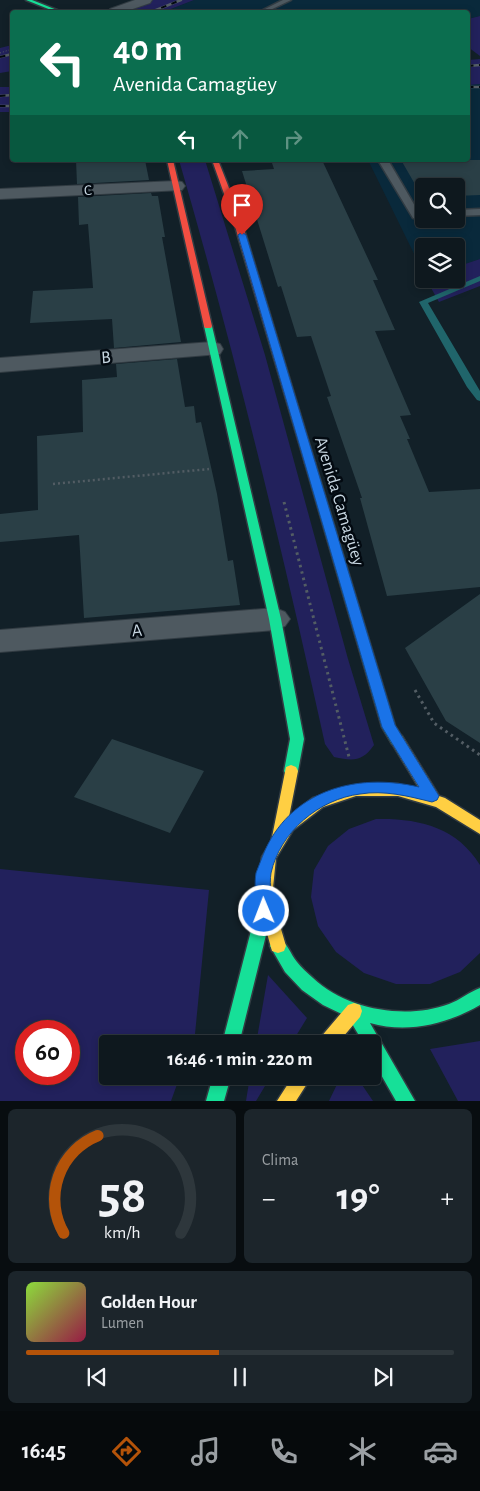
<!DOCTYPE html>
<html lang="es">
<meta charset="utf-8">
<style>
:root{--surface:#0e181e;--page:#1c252b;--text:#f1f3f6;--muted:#9ba0a4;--line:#2e373c;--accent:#b45309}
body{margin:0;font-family:"Alegreya Sans",sans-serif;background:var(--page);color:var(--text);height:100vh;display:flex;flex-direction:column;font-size:19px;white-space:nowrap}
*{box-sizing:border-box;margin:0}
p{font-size:16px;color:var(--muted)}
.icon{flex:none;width:28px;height:28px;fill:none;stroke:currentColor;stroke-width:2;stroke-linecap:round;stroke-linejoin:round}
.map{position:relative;height:1101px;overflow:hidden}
.drawer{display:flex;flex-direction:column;gap:8px;padding:8px;background:#080d10;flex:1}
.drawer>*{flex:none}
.hud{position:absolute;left:10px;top:10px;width:460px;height:152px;border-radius:5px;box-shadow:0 2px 8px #0003,0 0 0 1px var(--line);background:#0b6e4f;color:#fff;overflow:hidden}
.controls{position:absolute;left:415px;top:178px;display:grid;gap:10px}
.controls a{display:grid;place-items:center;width:50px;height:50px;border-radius:5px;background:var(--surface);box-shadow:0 2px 8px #0003,0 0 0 1px var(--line);font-size:25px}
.speed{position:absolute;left:15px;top:1020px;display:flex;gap:10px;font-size:25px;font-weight:700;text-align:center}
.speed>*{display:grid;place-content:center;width:65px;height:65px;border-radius:50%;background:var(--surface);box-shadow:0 2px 8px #0003,0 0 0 1px var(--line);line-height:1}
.speed .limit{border:8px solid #d22;background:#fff;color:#111}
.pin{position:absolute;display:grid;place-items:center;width:42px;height:42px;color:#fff;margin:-51px -21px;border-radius:50% 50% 50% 0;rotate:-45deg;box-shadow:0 0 5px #0007}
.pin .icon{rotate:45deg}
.me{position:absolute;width:55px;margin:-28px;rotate:359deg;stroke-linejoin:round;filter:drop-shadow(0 0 4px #0008)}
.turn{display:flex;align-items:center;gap:18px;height:105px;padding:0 20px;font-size:22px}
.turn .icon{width:65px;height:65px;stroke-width:2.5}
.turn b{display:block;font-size:35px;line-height:42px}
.lanes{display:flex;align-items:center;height:48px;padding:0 20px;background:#0003;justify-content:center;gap:25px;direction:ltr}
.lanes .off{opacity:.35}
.big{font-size:38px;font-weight:700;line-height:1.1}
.drawer .card{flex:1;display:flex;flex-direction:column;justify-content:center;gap:8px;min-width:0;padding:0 18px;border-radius:8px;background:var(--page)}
.drawer .dial{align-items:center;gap:0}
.dial svg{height:130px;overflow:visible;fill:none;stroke:var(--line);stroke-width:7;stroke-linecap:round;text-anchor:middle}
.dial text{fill:var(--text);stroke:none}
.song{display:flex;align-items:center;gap:15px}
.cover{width:60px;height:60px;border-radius:8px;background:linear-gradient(135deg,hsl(90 70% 55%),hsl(340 70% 35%))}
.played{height:5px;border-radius:2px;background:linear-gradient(90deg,var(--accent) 45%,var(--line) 45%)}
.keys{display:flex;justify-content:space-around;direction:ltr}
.heat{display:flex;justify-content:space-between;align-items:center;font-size:28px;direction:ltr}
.drawer .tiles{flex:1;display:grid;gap:8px;grid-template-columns:1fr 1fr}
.card:last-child{grid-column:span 2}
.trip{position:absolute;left:99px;top:1035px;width:282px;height:50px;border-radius:5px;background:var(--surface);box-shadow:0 2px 8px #0003,0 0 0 1px var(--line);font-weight:700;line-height:50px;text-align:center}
.menu{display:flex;height:80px;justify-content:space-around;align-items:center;background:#060a0c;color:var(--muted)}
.menu .icon{width:35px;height:35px}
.menu .on{color:var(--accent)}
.menu b{font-size:22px;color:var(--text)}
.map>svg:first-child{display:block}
</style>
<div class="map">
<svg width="480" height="1101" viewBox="0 0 480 1101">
<rect width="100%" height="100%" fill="#122028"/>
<!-- built -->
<path fill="#09293b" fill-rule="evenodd" d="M194,0H480V16L468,19V12H163Z
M480,83V259L456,267V246H424V274L368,160H468V84ZM424,186H456V219H424Z"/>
<!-- green -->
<path fill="#22215c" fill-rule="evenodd" d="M148,0H194L163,12H114Z
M480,16V56L468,47V19Z
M12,45V71L0,73V48Z
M480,59V84L468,85V60Z
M0,87H12V112H0Z
M179,160H205L265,355L348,659L374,745C362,762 353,761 334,757L325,744C282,548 235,353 179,160Z
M480,259V286L439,302L426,279H456V267Z
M376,819C418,818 457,827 480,865V953L460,972L430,984H396L364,973L336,952L318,926L311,897L314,870L328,846L349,829Z
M0,869L209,890L195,1034L192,1044H108V1076H180L171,1101H0ZM26,1031H69V1074H26Z
M268,975L307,1018L291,1044H256Z
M480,1041V1101H458L430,1049Z
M250,1076H271L256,1101H246Z
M341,1076H356L373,1101H329Z"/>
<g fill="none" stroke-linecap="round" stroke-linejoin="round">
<!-- stream -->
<path fill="#20656b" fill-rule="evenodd" d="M480,276V281L428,303L480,391V401L477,400L467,387L419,302Z"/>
</g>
<!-- building -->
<path fill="#2a3f46" d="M76,160H145L149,180L77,184Z
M271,160H322L378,280H373L395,330L375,331L411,415L400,416L410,439H407L429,492L480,489V587L387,596L360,498H362L327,397L331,396L311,336L297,337L281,286L278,287L242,171L274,169Z
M401,160H480V195L456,196V186H424L423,198Z
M151,193L152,196H158L165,237H162L181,342L114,348L112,319L30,323L33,291L93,288L88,224L79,225L78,197Z
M177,359L185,407L194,406L196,423L201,422L217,494L228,561L233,560L240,605L84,618L79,535L0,542V514L38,510L37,436L83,432L82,380L117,377L116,364Z
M480,594V743L446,721L405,648Z
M112,739L204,771L170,833L74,797Z"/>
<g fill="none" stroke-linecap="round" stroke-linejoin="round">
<defs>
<path id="lane" d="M283,0H291L266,12H259Z
M378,160H388L419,213L424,212V218H413Z
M480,209V215L456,216V210Z"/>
<path id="street" d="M135,0H152L150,3L124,12H108L110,9Z
M176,181L182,182L185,186L182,190L0,199V189Z
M212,342L220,344L223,349L220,354L0,372V358Z
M275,608L285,612L290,619L285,626L275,630L0,652V630Z"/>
<path id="fast" d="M26,0H32L62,12H56Z
M208,323L212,326L281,619L304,739L298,771L296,775L291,777L286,775L284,771L290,739L269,619L204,326Z
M310,460L315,463L395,726L404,740L402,744L397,745L392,744L382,727L305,463Z
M264,904L269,906L272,911L239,1044H222L256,911L259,906Z
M278,939C288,942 290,954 297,962C301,967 307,973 313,978C347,1010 406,1020 449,1004C460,1000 469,992 480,988V1005C447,1024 408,1034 370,1023L415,1101H396L372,1059V1044H364L348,1017L323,1005L302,990L285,972L270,946L272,941Z
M213,1076H231L224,1101H206Z"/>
<path id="slow" d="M397,735L402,736L439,796L445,798L480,820V834L436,807L398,796H356L323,807L293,830L276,858L272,898L286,946L284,951L278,953L272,951L257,898L262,857L271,842L286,767L291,765L296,767L298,771L289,817L313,798L356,785L398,784L421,791L390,740L392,736Z
M354,1003L360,1005L362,1011L360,1017L337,1044H318L320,1038L348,1005Z
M293,1076H312L296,1101H277Z"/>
<path id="jam" d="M167,160H173L212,326L211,328H205L204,326Z
M212,160H218L240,216L315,463L314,465L310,466L305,463L232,216Z"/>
</defs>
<!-- lane casing -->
<use href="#lane" stroke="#323c43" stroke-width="3"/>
<!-- street casing -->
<use href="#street" stroke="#323c43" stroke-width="2"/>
<!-- fast casing -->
<use href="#fast" stroke="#323c43" stroke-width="3"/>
<!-- slow casing -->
<use href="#slow" stroke="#323c43" stroke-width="3"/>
<!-- jam casing -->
<use href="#jam" stroke="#323c43" stroke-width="3"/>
<!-- path-far2 -->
<path stroke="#535d64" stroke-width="1" stroke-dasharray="1 2" stroke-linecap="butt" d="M0,53L12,49"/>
<!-- path-far1 -->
<path stroke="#535d64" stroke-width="2.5" stroke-dasharray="2 3" stroke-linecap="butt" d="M53,484L209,469"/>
<!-- path -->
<path stroke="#535d64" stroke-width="3" stroke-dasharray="2.5 4" stroke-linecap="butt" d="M284,502L349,757
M415,690L434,723L480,755"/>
<!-- lane -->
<use href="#lane" fill="#4e5960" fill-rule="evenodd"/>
<!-- street -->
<use href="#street" fill="#4e5960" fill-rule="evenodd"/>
<!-- fast -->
<use href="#fast" fill="#16e098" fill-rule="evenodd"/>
<!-- slow -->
<use href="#slow" fill="#ffcf43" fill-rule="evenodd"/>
<!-- jam -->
<use href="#jam" fill="#f24e42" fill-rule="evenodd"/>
<defs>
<path id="rail" d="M151,12L181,0
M0,57L12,54
M468,66L480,65
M468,87H480
M0,96L12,95
M0,106H12"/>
</defs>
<!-- rail casing -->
<use href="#rail" stroke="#555f66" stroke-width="2.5"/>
<!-- rail -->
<use href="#rail" stroke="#030a11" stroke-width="2" stroke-dasharray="5.5" stroke-linecap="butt"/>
</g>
<!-- route -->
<path fill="#1a73e8" stroke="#114b97" d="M242,232L246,235L395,725L439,796L437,800L432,802C408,796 384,790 360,794C319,799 280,832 271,873C269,885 272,900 272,911L270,916L264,918L259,916L256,911C256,900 254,885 256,873C258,867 261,861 263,855C289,791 355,772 419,787L382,727L238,235Z"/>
<g text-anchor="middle" stroke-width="5" stroke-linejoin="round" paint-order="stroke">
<!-- far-street labels -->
<g font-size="15" fill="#c8d7e2" stroke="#030a11">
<text transform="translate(88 190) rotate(-3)" y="5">C</text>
</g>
<!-- street labels -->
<g font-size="18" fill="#c8d7e2" stroke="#030a11">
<text transform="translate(106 357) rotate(-4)" y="6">B</text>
<text transform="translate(340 501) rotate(73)" y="6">Avenida Camagüey</text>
<text transform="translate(137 630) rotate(-5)" y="6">A</text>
</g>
</g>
</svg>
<div class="controls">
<a><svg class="icon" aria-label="search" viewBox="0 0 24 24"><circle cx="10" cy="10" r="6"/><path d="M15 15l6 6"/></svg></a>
<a><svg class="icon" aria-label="layers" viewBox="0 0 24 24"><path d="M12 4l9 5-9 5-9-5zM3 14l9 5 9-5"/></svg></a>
</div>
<div class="speed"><div class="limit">60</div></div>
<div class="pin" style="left:242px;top:235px;background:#d93025"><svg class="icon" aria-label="arrive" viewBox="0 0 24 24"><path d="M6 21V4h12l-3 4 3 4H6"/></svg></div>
<svg class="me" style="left:264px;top:911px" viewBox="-20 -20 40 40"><circle r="17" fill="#1a73e8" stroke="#fff" stroke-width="3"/><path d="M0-11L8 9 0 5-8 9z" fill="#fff"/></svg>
<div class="trip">16:46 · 1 min · 220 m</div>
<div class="hud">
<div class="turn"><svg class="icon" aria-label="left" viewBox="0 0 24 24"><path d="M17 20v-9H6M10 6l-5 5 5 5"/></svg><div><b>40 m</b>Avenida Camagüey</div></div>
<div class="lanes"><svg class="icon" aria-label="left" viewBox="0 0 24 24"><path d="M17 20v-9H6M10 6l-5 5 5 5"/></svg><svg class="icon off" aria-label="ahead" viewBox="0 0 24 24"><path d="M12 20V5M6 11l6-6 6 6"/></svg><svg class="icon off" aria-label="right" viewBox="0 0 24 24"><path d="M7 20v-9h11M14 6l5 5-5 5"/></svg></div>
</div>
</div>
<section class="drawer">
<div class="tiles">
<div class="card dial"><svg viewBox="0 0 100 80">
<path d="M14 69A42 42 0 1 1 86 69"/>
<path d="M14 69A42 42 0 0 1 35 9" stroke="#b45309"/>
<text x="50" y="56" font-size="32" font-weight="700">58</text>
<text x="50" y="72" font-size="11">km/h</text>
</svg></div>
<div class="card"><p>Clima</p>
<div class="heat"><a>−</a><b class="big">19°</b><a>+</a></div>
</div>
<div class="card">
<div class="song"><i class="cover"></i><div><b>Golden Hour</b><p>Lumen</p></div></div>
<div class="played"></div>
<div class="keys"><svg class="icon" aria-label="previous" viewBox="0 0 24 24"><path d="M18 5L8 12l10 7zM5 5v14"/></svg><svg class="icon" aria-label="pause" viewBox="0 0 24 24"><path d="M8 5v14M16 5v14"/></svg><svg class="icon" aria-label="next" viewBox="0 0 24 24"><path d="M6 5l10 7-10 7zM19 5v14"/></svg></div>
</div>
</div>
</section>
<nav class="menu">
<b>16:45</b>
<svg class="icon on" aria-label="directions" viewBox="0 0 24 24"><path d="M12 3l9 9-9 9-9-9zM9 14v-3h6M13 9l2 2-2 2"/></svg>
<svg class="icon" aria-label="music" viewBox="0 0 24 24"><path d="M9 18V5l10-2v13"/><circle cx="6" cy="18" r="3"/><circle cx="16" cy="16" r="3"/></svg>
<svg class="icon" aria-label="phone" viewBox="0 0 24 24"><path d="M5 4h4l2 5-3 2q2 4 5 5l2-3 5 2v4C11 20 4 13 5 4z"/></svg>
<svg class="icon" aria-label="climate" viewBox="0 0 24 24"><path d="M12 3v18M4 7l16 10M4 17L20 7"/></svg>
<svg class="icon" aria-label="car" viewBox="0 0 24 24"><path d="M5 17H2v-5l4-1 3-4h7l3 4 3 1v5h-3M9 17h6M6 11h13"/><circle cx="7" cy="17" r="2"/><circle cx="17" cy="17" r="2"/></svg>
</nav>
